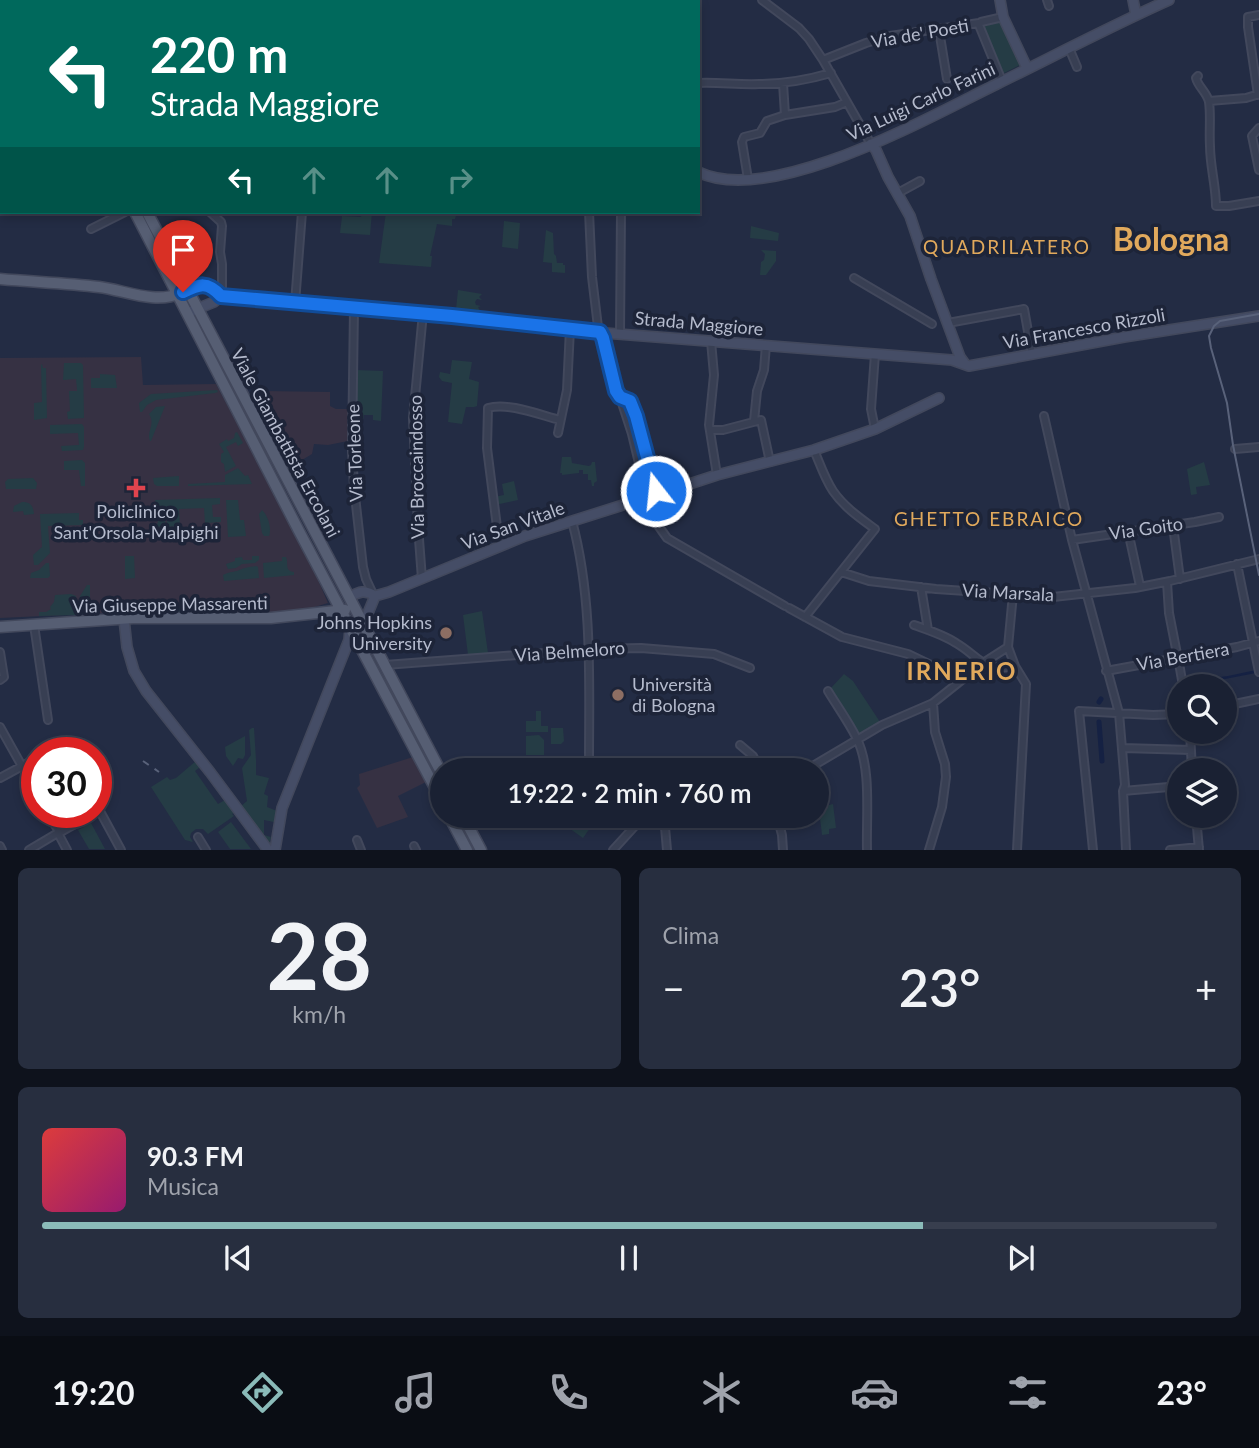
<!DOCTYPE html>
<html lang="it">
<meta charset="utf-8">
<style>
:root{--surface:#1a2133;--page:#272e3f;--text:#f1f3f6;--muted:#9fa3ac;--line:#383e4e;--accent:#8bbbb9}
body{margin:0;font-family:Lato,sans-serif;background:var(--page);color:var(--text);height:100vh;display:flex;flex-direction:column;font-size:26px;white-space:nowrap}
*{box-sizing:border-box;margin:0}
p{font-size:23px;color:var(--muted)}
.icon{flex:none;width:38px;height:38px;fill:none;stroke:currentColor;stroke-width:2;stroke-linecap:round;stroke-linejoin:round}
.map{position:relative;height:850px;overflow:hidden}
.details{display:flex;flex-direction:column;gap:18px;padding:18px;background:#0e121c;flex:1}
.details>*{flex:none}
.top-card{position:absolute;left:0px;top:0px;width:700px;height:214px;box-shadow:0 4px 10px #0003,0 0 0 2px var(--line);background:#00695c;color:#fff;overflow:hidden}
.tools{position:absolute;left:1167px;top:674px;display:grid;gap:14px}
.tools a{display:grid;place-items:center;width:70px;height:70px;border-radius:50%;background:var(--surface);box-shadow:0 4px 10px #0003,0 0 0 2px var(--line);font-size:35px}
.speed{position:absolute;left:21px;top:737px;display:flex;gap:14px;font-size:35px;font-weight:700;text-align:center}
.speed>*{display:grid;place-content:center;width:91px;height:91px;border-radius:50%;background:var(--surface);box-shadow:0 4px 10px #0003,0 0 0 2px var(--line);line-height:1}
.speed .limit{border:10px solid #d22;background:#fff;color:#111}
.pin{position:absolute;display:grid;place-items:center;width:60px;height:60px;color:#fff;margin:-72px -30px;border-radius:50% 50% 50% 0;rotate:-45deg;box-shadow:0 0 7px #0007}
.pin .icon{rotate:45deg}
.me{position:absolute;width:77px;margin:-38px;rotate:344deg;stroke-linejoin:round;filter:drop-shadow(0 0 5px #0008)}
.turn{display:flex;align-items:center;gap:24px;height:147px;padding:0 35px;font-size:32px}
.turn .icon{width:91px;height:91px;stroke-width:2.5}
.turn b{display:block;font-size:49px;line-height:60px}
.lanes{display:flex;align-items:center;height:66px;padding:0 35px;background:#0003;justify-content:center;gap:35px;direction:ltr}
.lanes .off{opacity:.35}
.big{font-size:52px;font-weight:600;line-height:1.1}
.details .card{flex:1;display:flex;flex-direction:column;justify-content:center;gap:10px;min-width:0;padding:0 24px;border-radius:10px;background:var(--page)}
.details .dial{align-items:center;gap:0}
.dial b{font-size:91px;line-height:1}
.song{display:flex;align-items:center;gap:21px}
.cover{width:84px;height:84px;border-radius:10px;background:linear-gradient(135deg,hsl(0 70% 55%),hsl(320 70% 35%))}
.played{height:7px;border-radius:4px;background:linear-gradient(90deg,var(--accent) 75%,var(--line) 75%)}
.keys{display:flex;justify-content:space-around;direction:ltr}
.heat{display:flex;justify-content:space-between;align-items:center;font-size:38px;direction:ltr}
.details .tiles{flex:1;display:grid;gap:18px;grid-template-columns:1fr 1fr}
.card:last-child{grid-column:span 2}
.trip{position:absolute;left:430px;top:758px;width:399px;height:70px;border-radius:35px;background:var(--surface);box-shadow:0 4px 10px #0003,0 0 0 2px var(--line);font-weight:600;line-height:70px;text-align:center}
.tabs{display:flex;height:112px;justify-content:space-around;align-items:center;background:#0a0d14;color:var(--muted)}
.tabs .icon{width:49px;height:49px}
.tabs .current{color:var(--accent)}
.tabs b{font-size:32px;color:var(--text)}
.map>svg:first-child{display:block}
</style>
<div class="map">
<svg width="1259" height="850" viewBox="0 0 1259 850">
<rect width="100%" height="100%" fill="#232c44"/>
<!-- medical -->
<path fill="#363143" d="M141,357L143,385L216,384L308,557L328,603L311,608L310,610L261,614L215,613L214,611H208L206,613L129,612L0,618V358Z
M263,391L330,392V406L336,409H349L348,441L328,445L314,444L312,454L292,466L259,400L257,394Z
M413,757L426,782L398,796L408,817L377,828L357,788L360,785L359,774Z"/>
<!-- green -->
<path fill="#253c45" d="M998,19L1001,21L1020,65L1002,74L982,27L984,23Z
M362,212H372L370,235L340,233L342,216L361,217Z
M386,212H457L455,219H452V226L437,224L430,256H432L431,267L379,263Z
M504,221L520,223L518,249L502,247Z
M751,226L779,233L778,241L750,238Z
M546,230L553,233L554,254L556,256L557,263H563V265H565V273L552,272V263L543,262Z
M761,250L776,251V261L766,275H760L761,262L764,260L765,254Z
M458,290L482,294L479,297L482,300L477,299L475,302L476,305L481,306L478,307L480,311L456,309Z
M452,360L472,362L469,379L479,382L477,406L474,407H466L462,424L448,422L452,383L442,381L439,377L440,372L450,374Z
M64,363H81L83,365L84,418L68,419L67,412L70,411L69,391H77V389L76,379L63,380Z
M42,364L43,368H46L47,418L34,420V403L42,402L41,365Z
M356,370L383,371L381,421L373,420V415H364L363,420L354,419Z
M100,374L115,375L117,388H91V378H100Z
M217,390L218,392L215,393L156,400L147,405L142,412H140L139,403L151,394Z
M165,406L151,441H150C146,431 156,425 149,414L156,407Z
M82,424L84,427V447L83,450L62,451L61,446L79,445L78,433L50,434V425Z
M237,432L243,443L238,446L236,442L226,447L236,466L225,472L224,464L221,462V454L224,452L219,444L227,439L228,441L234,438L235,433Z
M562,457H571L572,463L589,466L591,465L592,462H595L597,481L594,483V486H592L591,480H588V474H583V470H579V473L562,475V473H560Z
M82,460L85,463V486H81L79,470H64V461Z
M1204,462L1210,485L1196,487L1197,494L1191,495L1187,469Z
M238,468L245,476L248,475L252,484L188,486V484L225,482V475Z
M179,476V486H157L154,484L153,478Z
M33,478L37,483L36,489H6L5,482L8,479Z
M514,481L518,500L495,505L494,497L504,495L502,484Z
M220,498V504L212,505L213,517H221V522L205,523L204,508L179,509L180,526L167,527V520H165L166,526L156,527L159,519L155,500Z
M226,500H238L240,520H244L246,536L228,537Z
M22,502C31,502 33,506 34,514L24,515L23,511L13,512L14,506Z
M262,510C268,515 272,529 269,536H264L262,533L259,514Z
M79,513V520H83V525L48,526L50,553L38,565H34L33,555L42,547L40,514Z
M125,556H134L135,578L125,579Z
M252,556H259V560L255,563L242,564L236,568L228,569L226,564L235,561V558L242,557L243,560H252Z
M282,557H286C289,563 284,571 294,572V575L264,578L263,563L282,561Z
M46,563H49L50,576L48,578H30L31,573L39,570Z
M256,566L258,567L259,578L224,581L223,575C229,572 232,572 237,571C244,568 248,567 256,566Z
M87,585H90V614H80V596Z
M71,594L76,596V615L39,616V612H46L51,609L50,607L54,602L55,595Z
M182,608L185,612L187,611L188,608H208V612H134L135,610Z
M482,611L488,653L468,655L463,615Z
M844,674L853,681L880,722L857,736L830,689Z
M536,711H541V726H548V732H526V721H536Z
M252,728H254L256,760V775L269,778L264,794L268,796L267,807L277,811L274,822L264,820V835L271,837L269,845L240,807L247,801L242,768L251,755L249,730Z
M551,728H563L564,741L561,744H551Z
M539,735L544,740V755H526V736Z
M245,736V755L243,759L238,758L233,766L226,756L225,747Z
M196,761L200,767L195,771L218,804L225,800L235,812L232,814L234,816L208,834L203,829H196L191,833L190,837L193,842L185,840L151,787L167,777L170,780L176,778Z
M833,804L836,828L829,829V834L822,835L820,818H815V816H817V811L828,807L829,805Z
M552,816H574L573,818L590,828L583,838Z
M231,822L251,849H230L218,832Z
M91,823L105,849H89L78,830Z"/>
<!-- water -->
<path fill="#152143" d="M1256,670V673L1220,680L1188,683V681L1228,676Z"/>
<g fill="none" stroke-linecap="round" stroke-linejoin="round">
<!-- canal -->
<path stroke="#152143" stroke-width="5" d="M1099,702L1101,699
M1099,722L1102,761"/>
<defs>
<path id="street" d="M611,0V2
M762,0L799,28L809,39L823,60L871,144
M1047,0L1049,6
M85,2V0
M318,2V0
M668,2L669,0
M939,30L947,79
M1069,48L1077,67
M823,60L866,43L890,36L979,23
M1198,76L1196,78C1198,87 1207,92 1209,102C1211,116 1209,131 1210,146C1210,166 1216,186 1216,206H1229L1259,201
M1002,81L979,25L981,22L1003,17
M698,83C719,82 739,85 759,84C784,84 807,80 831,73
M783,83L785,115L835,107L847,102
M1258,95L1248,27V17L1259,15
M1209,101L1246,98L1259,94
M1259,128L1252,136L1259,170
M748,179L742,142L744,137L760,133L767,121L785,115
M898,193L920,181
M210,212L221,222L222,226L220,252L222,264V296
M589,212L592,277L598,327L603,340L613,381L616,391L620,397L632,434L644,484V498L650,514L667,538L785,606
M91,229L125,212
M854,278L932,324
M295,303L302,212
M354,308L352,450L354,487L363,567L366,579L373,594
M948,323L1024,309L1032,354
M620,334L621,212
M711,341L714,375L709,425L717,475
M620,397L628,400L631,404L657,494
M1044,416L1072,540L1119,713L1125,785L1123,791L1126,850
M754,421L757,391L764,370L766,345
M875,429L871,409L875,354
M710,430H723L761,420L770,462
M558,433L567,390L570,329
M1235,449L1259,447
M572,521C593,599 589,683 589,764
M1173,526L1180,579
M497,527L487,448L488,408C508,402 540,415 560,420
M497,529L500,545
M1128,531L1140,586
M1072,540L1195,522L1219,517
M1237,564L1259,672
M841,572L869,581L936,589L1053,597L1135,588L1170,581L1259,559
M422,579L418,526L413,418L423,313
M1167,582L1169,613L1178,659
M921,587L928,630
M1013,594L1008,647L1015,666L1026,684L1017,850
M789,608L842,637L908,654L962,680
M805,617L875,529C860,518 844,507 833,491C825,479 820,464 814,450
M34,625L48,720
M914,625C928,630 944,635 956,643C980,657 983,673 1015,666
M0,652L4,677L0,680
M1179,663L1183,686
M385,665L596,649L641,648L714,654L750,668
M1106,671L1237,647L1259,641
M828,691C837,706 848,721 856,737C872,767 866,816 867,850
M1225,706L1259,699
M0,727L37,793
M1190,732L1192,770
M740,745L753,756L760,770
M1123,748L1191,750
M48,752L62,746L68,752
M468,770L474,763H480L656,764L660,766L661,770
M806,770L882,725L933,703L983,663L1008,647
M0,778L37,758
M1123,791L1180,786
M96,804L121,850
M47,812L58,830
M664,816L667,850
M777,816L782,835L783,850
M1196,816L1199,850
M61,832L100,810
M59,835L67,850
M198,837L206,850
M357,840L361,850
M0,846L2,850
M414,846L416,850
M29,850L56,834
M613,850L644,816
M929,850L942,807L946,777L945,764L935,732L933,703
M1093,850L1079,711L1153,715L1180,714
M1170,850L1199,847"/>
<path id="secondary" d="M407,0L410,2
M1000,0L1003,17L1027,68
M1133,0L1136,15
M0,1L4,0
M226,2L229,0
M0,142L2,141
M871,144L876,150L888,177L910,216L931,279L960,357L965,364
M698,172C771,207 929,117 997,84C1054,56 1111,26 1169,0
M187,290C201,283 210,284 221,296
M221,296L452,316L592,332L952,360L969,366L1124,337L1259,316
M192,311L214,302L221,296
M668,491L717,475L814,450L875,429L939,398
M375,596L389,592L525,536L664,492
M349,597C359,592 365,589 375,596
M124,619L127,647L134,671L146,691L210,772L268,850
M365,628L366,618L375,596
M275,850L282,808L349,640L350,628"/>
<path id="primary" d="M23,0L24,2
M36,0L37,2
M135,212L299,531L443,803
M147,212L443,776
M0,279C33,282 66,283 99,287C124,290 156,305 180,293
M0,627L133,618H271L345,610
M449,816L467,850
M463,816L481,850"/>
</defs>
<!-- street casing -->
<use href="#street" stroke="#42485c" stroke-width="10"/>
<!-- secondary casing -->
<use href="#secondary" stroke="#42485c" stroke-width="12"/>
<!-- primary casing -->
<use href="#primary" stroke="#42485c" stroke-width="13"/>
<!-- street -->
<use href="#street" stroke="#383f53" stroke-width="6"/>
<!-- secondary -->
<use href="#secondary" stroke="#454d66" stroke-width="9"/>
<!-- primary -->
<use href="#primary" stroke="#565e73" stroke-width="10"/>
<!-- tram -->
<path stroke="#59627a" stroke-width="2" d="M1259,314L1220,321L1214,326L1209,336L1211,348L1227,403L1233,445L1259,575"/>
<!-- rail -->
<path stroke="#59627a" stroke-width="2" stroke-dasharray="7 7" stroke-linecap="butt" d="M143,761L159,772"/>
</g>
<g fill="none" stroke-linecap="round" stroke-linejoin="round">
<defs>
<path id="route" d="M183,292C200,284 207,281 221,296L452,316L600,332L603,338L616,391L620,397L630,401L636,416L656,491"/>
</defs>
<!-- route casing -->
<use href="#route" stroke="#114b97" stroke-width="18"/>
<!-- route -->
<use href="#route" stroke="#1a73e8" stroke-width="12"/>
</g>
<!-- markers -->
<path fill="#e0444e" stroke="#1d2438" stroke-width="2.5" d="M132.5 477.5h7v7h7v7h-7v7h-7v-7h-7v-7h7z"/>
<g fill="#8d6e63" stroke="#1d2438" stroke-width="2.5">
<circle cx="446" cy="633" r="7"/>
<circle cx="618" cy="695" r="7"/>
</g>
<g text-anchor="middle" stroke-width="7" stroke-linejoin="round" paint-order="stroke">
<!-- street labels -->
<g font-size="18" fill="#b5bbcd" stroke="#1d2438">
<text transform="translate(920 34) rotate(-10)" y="6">Via de' Poeti</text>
<text transform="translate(921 102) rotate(-25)" y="6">Via Luigi Carlo Farini</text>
<text transform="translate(699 324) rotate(5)" y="6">Strada Maggiore</text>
<text transform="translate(1084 329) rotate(-10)" y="6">Via Francesco Rizzoli</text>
<text transform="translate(285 443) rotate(62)" y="6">Viale Giambattista Ercolani</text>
<text transform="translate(355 453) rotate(-92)" y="6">Via Torleone</text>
<text transform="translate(417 467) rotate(-91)" y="6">Via Broccaindosso</text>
<text transform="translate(513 526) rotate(-20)" y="6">Via San Vitale</text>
<text transform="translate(1146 529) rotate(-8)" y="6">Via Goito</text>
<text transform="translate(1008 593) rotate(3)" y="6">Via Marsala</text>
<text transform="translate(170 605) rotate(-1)" y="6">Via Giuseppe Massarenti</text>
<text transform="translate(570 652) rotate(-4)" y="6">Via Belmeloro</text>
<text transform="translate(1183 657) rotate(-10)" y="6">Via Bertiera</text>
</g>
<!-- poi labels -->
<g font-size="18" fill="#b5bbcd" stroke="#1d2438">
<text x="136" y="518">Policlinico<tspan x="136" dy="21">Sant'Orsola-Malpighi</tspan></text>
<text x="432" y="629" text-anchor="end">Johns Hopkins<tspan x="432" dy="21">University</tspan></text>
<text x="632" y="691" text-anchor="start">Università<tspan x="632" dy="21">di Bologna</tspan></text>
</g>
<!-- neighbourhood labels -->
<g font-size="19" letter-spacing="2" fill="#e1a95c" stroke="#1d2438">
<text x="1007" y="254">QUADRILATERO</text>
<text x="989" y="526">GHETTO EBRAICO</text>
</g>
<!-- district labels -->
<g font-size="24" font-weight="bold" letter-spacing="2" fill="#e1a95c" stroke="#1d2438">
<text x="962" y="680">IRNERIO</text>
</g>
<!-- town labels -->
<g font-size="32" font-weight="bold" fill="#e1a95c" stroke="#1d2438">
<text x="1171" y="251">Bologna</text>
</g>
</g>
</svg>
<div class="tools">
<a><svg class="icon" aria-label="search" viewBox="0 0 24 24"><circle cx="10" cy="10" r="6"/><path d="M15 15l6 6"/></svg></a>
<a><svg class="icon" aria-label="layers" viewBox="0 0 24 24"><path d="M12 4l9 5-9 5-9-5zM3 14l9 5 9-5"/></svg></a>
</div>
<div class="speed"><div class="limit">30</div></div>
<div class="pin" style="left:183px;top:292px;background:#d93025"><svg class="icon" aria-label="arrive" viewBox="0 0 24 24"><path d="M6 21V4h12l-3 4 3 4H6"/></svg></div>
<svg class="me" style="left:656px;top:491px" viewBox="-20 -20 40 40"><circle r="17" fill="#1a73e8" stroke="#fff" stroke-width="3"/><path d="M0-11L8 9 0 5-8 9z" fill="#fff"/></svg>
<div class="trip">19:22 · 2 min · 760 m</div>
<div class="top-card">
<div class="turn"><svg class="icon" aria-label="left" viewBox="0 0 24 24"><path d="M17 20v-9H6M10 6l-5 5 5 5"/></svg><div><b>220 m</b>Strada Maggiore</div></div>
<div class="lanes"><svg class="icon" aria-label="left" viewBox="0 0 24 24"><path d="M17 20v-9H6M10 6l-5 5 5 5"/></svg><svg class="icon off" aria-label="ahead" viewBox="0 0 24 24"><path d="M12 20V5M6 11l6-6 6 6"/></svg><svg class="icon off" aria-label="ahead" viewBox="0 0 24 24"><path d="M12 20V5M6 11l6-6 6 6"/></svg><svg class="icon off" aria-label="right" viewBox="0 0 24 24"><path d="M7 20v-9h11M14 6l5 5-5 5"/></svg></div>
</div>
</div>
<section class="details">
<div class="tiles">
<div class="card dial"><b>28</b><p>km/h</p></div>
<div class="card"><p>Clima</p>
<div class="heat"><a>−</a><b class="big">23°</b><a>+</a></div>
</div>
<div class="card">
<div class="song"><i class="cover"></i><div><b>90.3 FM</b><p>Musica</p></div></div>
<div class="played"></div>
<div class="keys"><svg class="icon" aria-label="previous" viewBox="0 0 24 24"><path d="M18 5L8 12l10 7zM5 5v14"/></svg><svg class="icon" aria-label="pause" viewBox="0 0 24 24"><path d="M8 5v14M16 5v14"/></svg><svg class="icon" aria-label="next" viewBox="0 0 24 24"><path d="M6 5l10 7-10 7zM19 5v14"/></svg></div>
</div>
</div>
</section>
<nav class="tabs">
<b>19:20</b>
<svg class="icon current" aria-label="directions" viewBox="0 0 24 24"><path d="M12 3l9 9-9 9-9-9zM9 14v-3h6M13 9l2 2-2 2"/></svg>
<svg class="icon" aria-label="music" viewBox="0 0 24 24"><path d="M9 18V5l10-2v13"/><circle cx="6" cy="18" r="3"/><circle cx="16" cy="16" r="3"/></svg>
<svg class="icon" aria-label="phone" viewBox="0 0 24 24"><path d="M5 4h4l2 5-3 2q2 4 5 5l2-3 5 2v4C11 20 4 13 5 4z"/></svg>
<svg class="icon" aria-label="climate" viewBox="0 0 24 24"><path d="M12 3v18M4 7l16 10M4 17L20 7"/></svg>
<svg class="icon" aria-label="car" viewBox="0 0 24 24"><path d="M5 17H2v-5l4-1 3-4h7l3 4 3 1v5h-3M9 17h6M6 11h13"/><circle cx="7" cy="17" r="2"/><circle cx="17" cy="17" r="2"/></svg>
<svg class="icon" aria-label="filters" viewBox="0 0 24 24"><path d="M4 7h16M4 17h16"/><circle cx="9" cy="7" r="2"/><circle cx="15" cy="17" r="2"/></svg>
<b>23°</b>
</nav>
